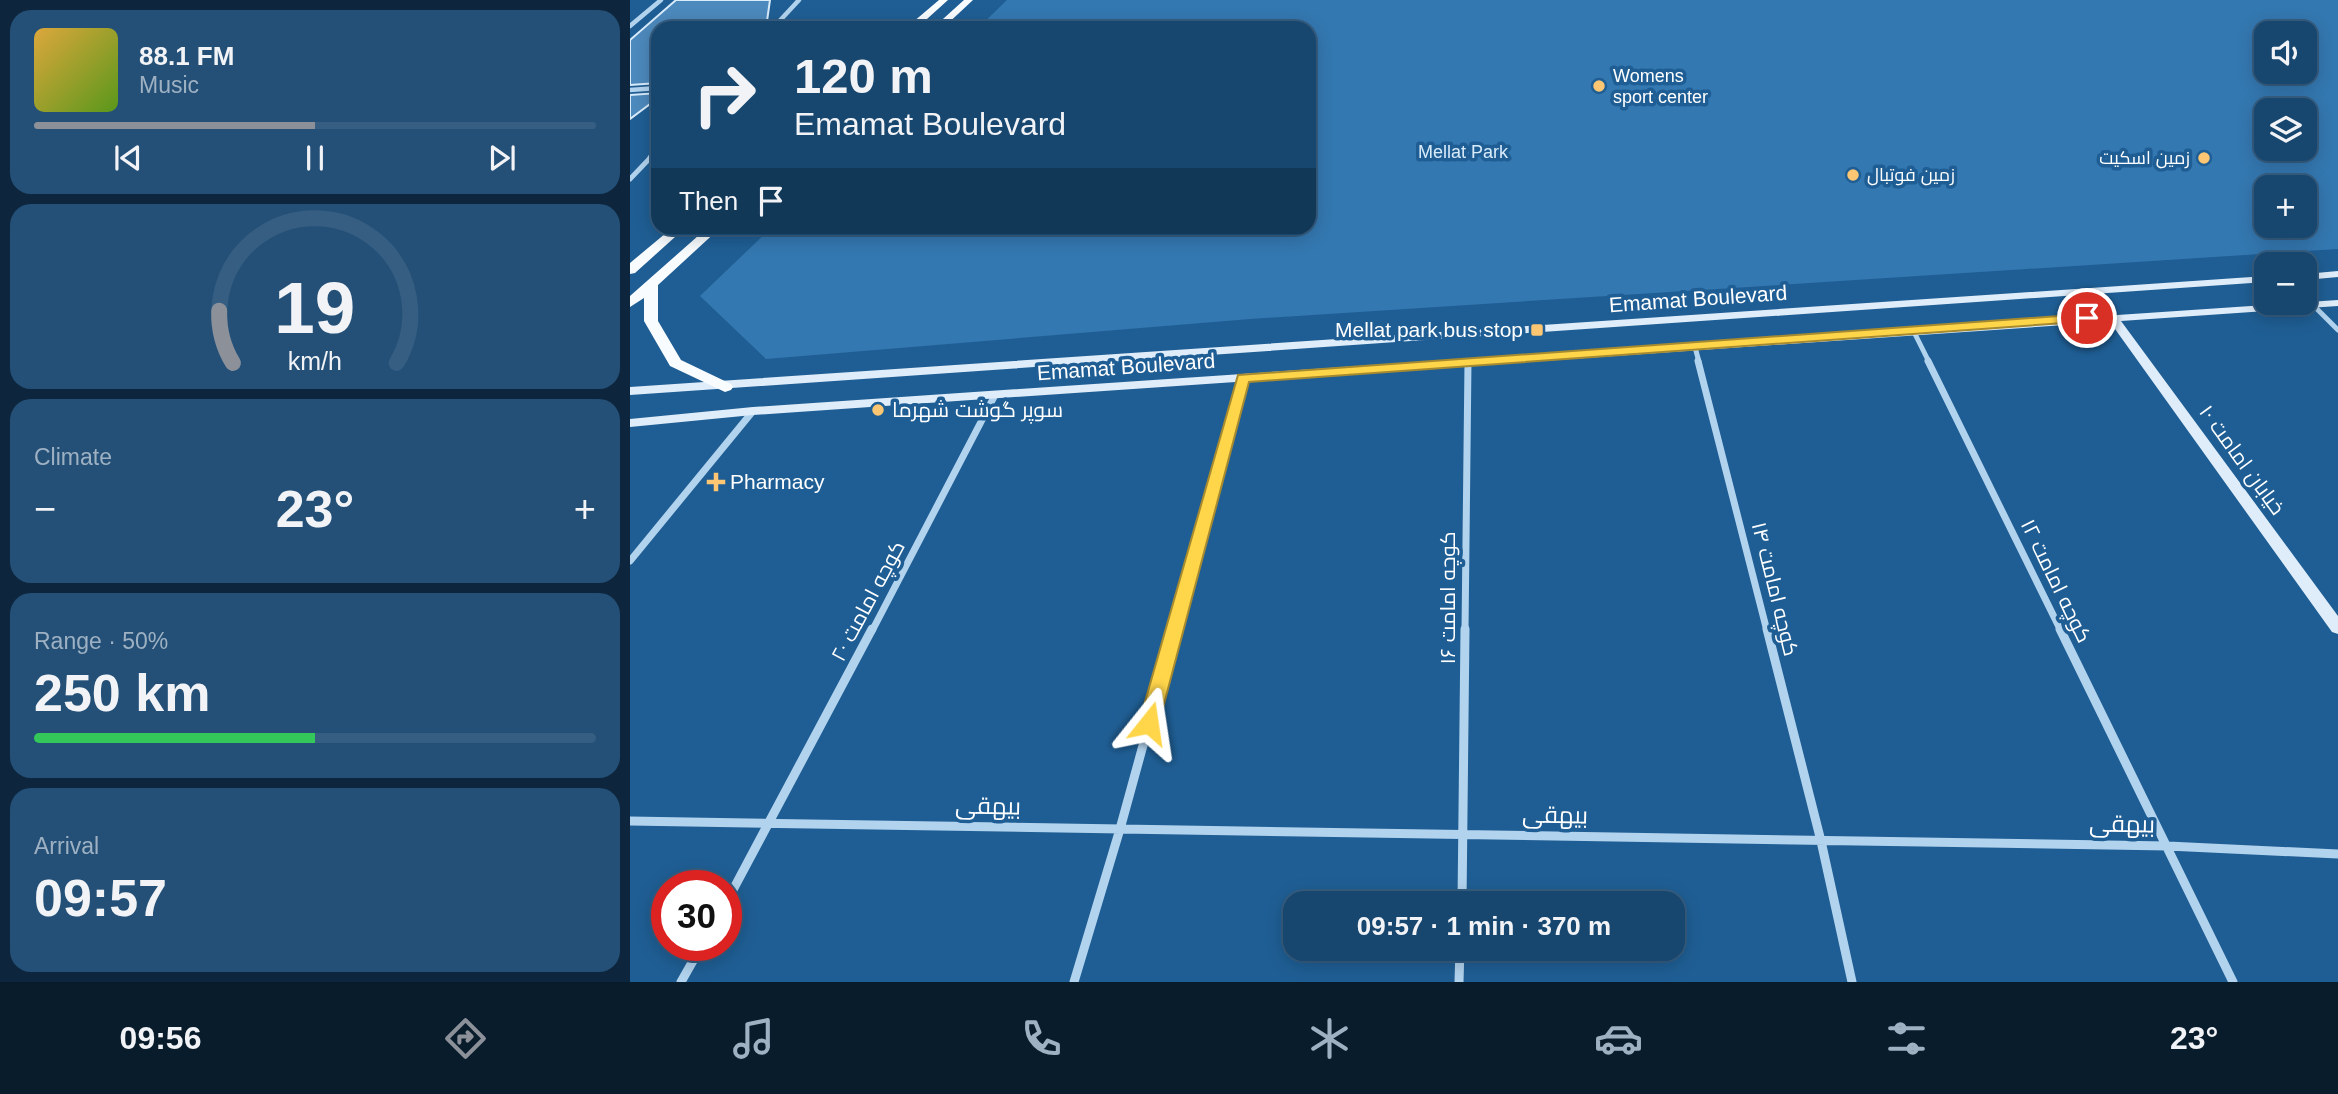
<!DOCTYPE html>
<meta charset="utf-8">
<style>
:root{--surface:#17466f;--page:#245077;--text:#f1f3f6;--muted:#9eb1c3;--line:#365e82;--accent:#8c9099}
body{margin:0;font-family:Arial,Cairo,sans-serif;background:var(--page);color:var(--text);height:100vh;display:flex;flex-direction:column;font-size:26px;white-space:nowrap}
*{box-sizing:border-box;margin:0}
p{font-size:23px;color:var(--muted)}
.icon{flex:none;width:38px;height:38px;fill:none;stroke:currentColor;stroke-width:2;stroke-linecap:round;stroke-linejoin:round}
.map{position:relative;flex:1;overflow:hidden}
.drawer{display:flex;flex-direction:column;gap:10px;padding:10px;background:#0d263d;width:630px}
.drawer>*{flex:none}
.top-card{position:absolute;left:21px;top:21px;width:665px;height:214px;border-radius:21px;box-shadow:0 4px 18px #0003,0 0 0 2px var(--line);background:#17466f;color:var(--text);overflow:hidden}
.fabs{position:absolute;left:1624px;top:21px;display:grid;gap:14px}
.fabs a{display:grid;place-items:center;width:63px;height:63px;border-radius:14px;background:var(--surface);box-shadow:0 4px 18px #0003,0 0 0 2px var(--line);font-size:35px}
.speed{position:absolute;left:21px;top:870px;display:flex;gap:14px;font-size:35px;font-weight:700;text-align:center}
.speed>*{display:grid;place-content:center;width:91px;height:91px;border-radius:50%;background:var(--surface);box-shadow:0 4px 18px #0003,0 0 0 2px var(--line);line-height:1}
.speed .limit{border:10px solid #d22;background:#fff;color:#111}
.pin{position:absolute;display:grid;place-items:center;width:60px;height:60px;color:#fff;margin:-30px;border:4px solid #fff;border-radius:50%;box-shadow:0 2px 7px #0007}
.me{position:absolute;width:77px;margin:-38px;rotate:15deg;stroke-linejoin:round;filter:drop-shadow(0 0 5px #0008)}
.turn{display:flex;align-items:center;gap:24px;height:147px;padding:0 28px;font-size:32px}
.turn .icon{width:91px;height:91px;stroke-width:2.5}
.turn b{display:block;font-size:49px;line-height:60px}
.then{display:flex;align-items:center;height:66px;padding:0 28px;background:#0003;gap:14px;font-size:26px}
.big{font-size:52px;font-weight:600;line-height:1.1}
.drawer .tile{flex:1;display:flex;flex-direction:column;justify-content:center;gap:10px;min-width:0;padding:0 24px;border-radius:21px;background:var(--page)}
.drawer .dial{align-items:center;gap:0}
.dial svg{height:182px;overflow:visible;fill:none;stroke:var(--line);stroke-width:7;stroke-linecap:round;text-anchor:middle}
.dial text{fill:var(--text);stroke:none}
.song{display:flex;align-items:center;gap:21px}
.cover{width:84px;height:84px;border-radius:10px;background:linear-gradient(135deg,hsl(40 70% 55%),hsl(90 70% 35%))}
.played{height:7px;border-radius:4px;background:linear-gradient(90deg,var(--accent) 50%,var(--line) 50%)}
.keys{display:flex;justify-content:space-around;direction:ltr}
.heat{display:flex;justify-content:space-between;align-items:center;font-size:38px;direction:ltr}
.charge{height:10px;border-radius:5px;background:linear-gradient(90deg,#34c759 50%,var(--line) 0)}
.trip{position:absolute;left:653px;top:891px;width:402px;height:70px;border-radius:21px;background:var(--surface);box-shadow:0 4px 18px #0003,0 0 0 2px var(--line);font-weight:600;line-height:70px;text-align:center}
.tab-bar{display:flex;height:112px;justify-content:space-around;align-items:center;background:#091c2c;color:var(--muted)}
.tab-bar .icon{width:49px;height:49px}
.tab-bar .selected{color:var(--accent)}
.tab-bar b{font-size:32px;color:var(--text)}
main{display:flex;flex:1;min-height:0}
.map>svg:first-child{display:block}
</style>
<main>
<section class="drawer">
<div class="tile">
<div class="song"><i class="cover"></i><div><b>88.1 FM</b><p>Music</p></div></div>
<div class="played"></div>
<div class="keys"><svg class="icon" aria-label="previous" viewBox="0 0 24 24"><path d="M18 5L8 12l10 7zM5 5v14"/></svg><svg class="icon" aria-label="pause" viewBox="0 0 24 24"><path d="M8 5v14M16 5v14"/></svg><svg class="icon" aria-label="next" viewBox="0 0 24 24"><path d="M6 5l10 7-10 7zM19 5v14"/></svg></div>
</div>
<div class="tile dial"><svg viewBox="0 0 100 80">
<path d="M14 69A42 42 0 1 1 86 69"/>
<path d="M14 69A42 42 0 0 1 8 46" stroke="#8c9099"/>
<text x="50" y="56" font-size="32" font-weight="700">19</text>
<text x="50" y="72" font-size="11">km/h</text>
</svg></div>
<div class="tile"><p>Climate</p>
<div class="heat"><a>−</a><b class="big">23°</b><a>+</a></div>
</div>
<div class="tile"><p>Range · 50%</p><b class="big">250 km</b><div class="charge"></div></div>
<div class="tile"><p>Arrival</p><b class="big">09:57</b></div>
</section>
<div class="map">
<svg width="1708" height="982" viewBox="0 0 1708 982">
<rect width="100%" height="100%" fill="#1f5e94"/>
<!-- green -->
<path fill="#3478b1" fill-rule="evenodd" d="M377,0H1708V249L620,319L136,359L70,296L141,228H679V28H348ZM1675,33V72H1636V33ZM1636,110H1675V149H1636ZM1636,187H1675V226H1636Z"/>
<!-- building -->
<path fill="#4c89bc" stroke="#d8ebfa" stroke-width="2" d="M46,0H140L136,28H28V83L0,85V40Z
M28,93V98L0,119V95Z"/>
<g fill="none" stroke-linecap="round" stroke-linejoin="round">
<!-- street-far3 -->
<path stroke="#b2d3ee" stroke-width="4.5" d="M0,26L31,0
M143,28L169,0
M0,90L28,88
M20,157L28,149"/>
<!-- street-far2 -->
<path stroke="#b2d3ee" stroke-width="5" d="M0,179L22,156
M1683,305L1708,330
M1283,330L1299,362
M1065,347L1069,362"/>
<!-- street-far1 -->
<path stroke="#b2d3ee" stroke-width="7" d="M1068,361L1137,631
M1298,361L1431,631
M0,561L123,411
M242,631L365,395
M544,631L613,378
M835,631L838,362"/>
<!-- street -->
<path stroke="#b2d3ee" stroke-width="9" d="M1137,629L1191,841L1222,982
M1430,629L1603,982
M0,821L1538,846L1708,854
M96,903L242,629
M832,903L835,629
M51,982L72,945
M444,982L490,829L545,629
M829,982L830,948"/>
<!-- secondary -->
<path fill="#dfedfa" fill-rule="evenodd" d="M1708,271V277L1675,280V274Z
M1636,276V282L0,395V387Z
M1708,300V306L1491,321L1708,616V634L1702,632L1480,322L123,415L0,427V419L123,407Z"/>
<!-- primary -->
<path fill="#f9fcff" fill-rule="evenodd" d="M309,0H318L287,28H276Z
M334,0H343L313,28H303Z
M42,228H55L5,273L0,274V263Z
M77,228H90L28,285V321L51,360L101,384L103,387L101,390L95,392L40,366L14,321V298L0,307V296Z"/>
</g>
<!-- route -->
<path fill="#ffd54a" stroke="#a68a30" stroke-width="2" d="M1457,314L1462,316V321L619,382L529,723L526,729L519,731L512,729L509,723L608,375Z"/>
<!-- markers -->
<g fill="#fcc672" stroke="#1f5e94" stroke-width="2.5">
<circle cx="969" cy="86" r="7"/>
<circle cx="1574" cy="158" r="7"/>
<circle cx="1223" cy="175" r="7"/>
<rect x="900" y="323" width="14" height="14" rx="3.5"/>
<circle cx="248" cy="410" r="7"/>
<path d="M82.5 471.5h7v7h7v7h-7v7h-7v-7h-7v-7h7z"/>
</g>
<g text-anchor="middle" stroke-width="7" stroke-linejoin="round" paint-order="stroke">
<!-- far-poi labels -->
<g font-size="18" fill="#fff" stroke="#1f5e94" text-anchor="start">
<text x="983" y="82">Womens<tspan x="983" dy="21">sport center</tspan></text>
<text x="1560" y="164" text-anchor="end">زمین اسکیت</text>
<text x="1237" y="181">زمین فوتبال</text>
</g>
<!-- far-park labels -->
<g font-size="18" fill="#d8ebfa" stroke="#1f5e94">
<text x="833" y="158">Mellat Park</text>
</g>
<!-- street labels -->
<g font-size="21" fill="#fff" stroke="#1f5e94">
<text transform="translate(1068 299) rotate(-4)" y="7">Emamat Boulevard</text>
<text transform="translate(496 367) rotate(-4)" y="7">Emamat Boulevard</text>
<text transform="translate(1612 460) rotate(54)" y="7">خیابان امامت ۱۰</text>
<text transform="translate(1426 581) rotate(64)" y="7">کوچه امامت ۱۲</text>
<text transform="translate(1145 589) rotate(76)" y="7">کوچه امامت ۱۴</text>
<text transform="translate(818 598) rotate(-90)" y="7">کوچه امامت ۱۶</text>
<text transform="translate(238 601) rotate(-62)" y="7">کوچه امامت ۲۰</text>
</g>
<!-- poi labels -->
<g font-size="21" fill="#fff" stroke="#1f5e94" text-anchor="start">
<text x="893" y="337" text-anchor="end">Mellat park bus stop</text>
<text x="262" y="417">سوپر گوشت شهرما</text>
<text x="100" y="489">Pharmacy</text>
</g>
<!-- near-street labels -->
<g font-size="24" fill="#fff" stroke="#1f5e94">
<text transform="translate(358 806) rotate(1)" y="8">بیهقی</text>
<text transform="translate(925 815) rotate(1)" y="8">بیهقی</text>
<text transform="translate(1492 824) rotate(1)" y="8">بیهقی</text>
</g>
</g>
</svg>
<div class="fabs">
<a><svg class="icon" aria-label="sound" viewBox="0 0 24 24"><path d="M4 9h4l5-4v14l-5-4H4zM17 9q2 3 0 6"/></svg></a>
<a><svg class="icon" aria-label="layers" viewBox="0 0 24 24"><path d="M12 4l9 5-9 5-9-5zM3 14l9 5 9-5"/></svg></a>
<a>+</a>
<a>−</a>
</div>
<div class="speed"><div class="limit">30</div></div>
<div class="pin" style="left:1457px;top:318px;background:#d93025"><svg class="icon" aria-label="arrive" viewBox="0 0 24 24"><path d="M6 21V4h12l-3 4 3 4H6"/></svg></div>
<svg class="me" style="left:519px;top:723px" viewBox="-20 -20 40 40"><path d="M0-17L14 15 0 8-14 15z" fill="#ffd54a" stroke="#fff" stroke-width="4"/></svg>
<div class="trip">09:57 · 1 min · 370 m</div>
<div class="top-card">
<div class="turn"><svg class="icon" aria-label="right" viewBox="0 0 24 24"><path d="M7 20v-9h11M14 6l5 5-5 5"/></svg><div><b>120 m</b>Emamat Boulevard</div></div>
<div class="then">Then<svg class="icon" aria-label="arrive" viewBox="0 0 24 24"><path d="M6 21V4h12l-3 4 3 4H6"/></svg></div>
</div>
</div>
</main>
<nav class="tab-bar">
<b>09:56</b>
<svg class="icon selected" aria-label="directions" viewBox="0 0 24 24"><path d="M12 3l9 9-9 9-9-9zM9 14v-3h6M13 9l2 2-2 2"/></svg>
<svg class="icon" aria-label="music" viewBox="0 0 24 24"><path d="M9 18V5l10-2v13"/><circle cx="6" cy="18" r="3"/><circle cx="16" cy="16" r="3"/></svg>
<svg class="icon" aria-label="phone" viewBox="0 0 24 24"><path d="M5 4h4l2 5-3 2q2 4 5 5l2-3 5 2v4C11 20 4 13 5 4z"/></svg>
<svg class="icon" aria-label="climate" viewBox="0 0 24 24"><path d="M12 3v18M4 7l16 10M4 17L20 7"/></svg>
<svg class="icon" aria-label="car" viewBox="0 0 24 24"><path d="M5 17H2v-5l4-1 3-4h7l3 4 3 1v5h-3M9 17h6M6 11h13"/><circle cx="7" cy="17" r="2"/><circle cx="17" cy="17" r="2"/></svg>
<svg class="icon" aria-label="filters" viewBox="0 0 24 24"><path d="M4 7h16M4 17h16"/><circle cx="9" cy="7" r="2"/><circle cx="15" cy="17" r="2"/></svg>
<b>23°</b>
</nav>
